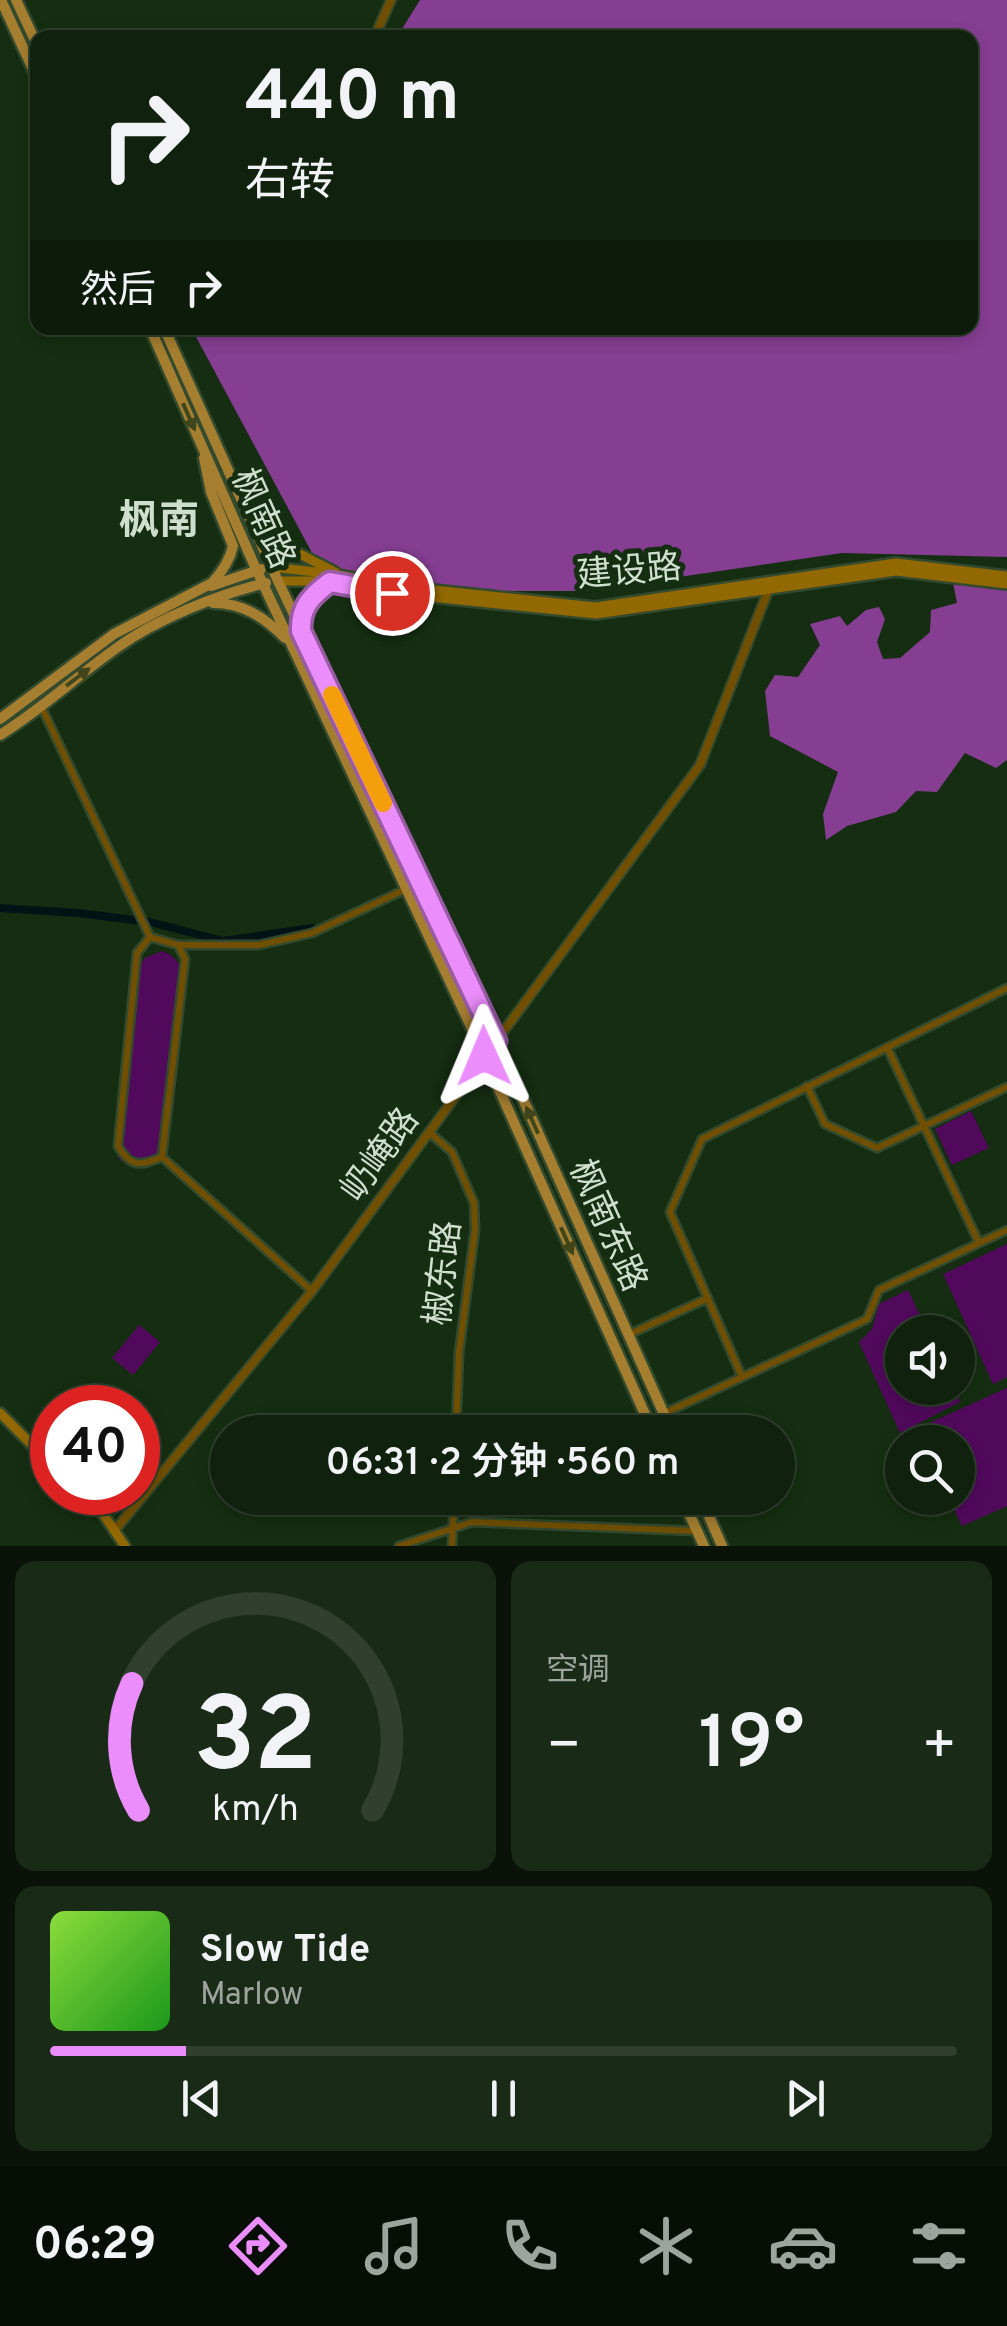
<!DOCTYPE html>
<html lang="zh">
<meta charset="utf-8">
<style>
:root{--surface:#10220d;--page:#192a16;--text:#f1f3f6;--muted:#9ca49d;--line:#303f2e;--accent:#eb8dfc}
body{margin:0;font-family:Overpass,"Noto Sans SC",sans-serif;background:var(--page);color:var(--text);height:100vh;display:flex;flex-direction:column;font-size:38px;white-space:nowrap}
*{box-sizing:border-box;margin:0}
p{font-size:32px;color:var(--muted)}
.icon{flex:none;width:55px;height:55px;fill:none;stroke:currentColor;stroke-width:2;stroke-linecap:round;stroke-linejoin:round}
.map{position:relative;height:1546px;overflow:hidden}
.drawer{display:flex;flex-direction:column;gap:15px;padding:15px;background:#091307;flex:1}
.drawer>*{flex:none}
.guide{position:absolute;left:30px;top:30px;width:948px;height:305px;border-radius:20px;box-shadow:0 5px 15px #0003,0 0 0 2px var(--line);background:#10220d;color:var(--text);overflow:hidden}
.fabs{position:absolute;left:885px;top:1315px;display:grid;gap:20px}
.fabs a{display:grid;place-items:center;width:90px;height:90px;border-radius:50%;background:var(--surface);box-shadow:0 5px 15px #0003,0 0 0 2px var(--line);font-size:50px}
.speed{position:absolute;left:30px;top:1385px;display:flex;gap:20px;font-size:50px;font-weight:700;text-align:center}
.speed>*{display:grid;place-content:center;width:130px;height:130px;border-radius:50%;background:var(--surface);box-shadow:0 5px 15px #0003,0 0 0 2px var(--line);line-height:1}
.speed .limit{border:15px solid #d22;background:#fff;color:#111}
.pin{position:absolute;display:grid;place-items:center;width:85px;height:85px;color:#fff;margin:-42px;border:5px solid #fff;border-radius:50%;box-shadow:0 2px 10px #0007}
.me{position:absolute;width:110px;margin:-55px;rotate:359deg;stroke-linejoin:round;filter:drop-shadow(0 0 8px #0008)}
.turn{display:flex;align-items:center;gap:35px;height:210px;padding:0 50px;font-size:45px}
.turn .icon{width:130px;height:130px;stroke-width:2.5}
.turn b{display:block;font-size:70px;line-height:85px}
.then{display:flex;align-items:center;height:95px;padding:0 50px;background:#0003;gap:20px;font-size:38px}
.big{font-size:75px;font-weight:600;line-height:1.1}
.drawer .widget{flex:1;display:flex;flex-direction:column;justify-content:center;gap:15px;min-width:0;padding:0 35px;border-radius:20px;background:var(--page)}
.drawer .dial{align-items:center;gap:0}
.dial svg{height:260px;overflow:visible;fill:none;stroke:var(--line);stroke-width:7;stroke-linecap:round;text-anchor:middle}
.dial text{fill:var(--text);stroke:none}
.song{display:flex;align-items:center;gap:30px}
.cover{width:120px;height:120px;border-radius:15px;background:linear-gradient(135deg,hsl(90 70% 55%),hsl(120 70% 35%))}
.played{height:10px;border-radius:5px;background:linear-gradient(90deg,var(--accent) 15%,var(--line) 15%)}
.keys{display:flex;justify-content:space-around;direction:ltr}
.heat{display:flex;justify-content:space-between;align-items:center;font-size:55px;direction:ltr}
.drawer .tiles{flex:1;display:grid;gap:15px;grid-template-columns:1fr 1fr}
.widget:last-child{grid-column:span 2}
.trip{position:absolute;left:210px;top:1415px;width:585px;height:100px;border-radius:50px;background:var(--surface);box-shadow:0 5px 15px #0003,0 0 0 2px var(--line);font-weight:600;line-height:100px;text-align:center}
.tab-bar{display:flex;height:160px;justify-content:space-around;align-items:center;background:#060e05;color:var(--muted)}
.tab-bar .icon{width:70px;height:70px}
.tab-bar .current{color:var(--accent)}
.tab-bar b{font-size:45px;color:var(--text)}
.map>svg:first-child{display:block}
</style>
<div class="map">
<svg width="1007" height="1546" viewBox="0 0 1007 1546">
<rect width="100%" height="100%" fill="#152e11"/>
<!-- green -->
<path fill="#51095c" d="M162,951C174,955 181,963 181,975L157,1155C148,1173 134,1170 119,1159L117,1150L141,964L145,958Z
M971,1111L989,1148L952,1165L935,1129Z
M1007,1244V1377L993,1384L943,1274Z
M908,1290L928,1332H902V1388H954L960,1402L900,1433L859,1342L872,1329L879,1304Z
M139,1325L160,1342L133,1375L112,1358Z
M1007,1388V1506L962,1526L949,1498H958V1442H925L918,1428Z"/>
<!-- forest -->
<path fill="#853e92" d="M420,0H1007V557L842,553L584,591H425L318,564L194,333L197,328H970V38L397,37Z
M953,582L1007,588V760L996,768L965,753L937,792L916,791L896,812L847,826L826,840L823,814L838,772L770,736L765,691L775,675L798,677L820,645L810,624L840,616L847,626L866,610L879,607L885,619L877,642L883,659L900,658L930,632L931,610L957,603Z"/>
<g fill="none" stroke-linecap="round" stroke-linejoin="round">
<!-- canal -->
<path stroke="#001415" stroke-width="8" d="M0,908L78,913L150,922L223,941L312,928"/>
<defs>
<path id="minor" d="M41,706L150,937L137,953L118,1146C131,1168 140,1166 162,1157L312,1291
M150,937L178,945L185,959L162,1157
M178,945H259L312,933L406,889
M887,1047L979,1243
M807,1086L825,1124L877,1148L1007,1087
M430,1133L452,1152L474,1203L475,1230L459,1353L456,1432
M628,1335L708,1298
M742,1377L670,1212L702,1139L1007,988
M665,1413L867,1319L879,1290L1007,1230
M399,1546L472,1522L696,1531
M452,1546L454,1498"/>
<path id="tertiary" d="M374,38L391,0
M115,1530L312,1291L700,765L770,586"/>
<path id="secondary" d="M248,514L292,550L335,572
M271,567L334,574L396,586L596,607L896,563L1007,576
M278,581H319L392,593L596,614L896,571L1007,584
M301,628C302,605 311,595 330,583
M0,1413L52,1465
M81,1492L103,1514L125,1546"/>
<path id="primary" d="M1,0L38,80
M16,0L38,47
M150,328L256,569L468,1020L653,1432
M164,328L278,581L497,1041L672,1432
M211,586L261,569
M213,603C243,603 264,617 285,638
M0,719L114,634L212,583C222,572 230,560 233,546L211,492L204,458
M0,735C42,709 78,675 118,647C157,619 219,594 266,583
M682,1498L704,1546
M701,1498L722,1546"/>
</defs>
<!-- minor casing -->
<use href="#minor" stroke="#334a2f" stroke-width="11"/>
<!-- tertiary casing -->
<use href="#tertiary" stroke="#334a2f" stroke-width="12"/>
<!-- secondary casing -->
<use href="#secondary" stroke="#334a2f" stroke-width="14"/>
<!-- primary casing -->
<use href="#primary" stroke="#334a2f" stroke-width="15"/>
<!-- minor -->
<use href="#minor" stroke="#705000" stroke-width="6"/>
<!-- tertiary -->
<use href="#tertiary" stroke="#705000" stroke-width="8"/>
<!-- secondary -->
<use href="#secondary" stroke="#926800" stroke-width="9"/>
<!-- primary -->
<use href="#primary" stroke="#a57e2f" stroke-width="10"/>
</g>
<!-- one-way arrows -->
<defs><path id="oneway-solid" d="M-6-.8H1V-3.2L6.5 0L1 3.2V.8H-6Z" transform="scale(2.5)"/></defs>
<g fill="#40461a">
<use href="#oneway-solid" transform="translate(189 417) rotate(66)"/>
<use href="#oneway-solid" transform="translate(78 677) rotate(-37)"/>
<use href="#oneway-solid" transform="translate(532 1120) rotate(-114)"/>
<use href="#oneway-solid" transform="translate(567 1241) rotate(66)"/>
</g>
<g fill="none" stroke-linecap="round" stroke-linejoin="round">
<defs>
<path id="route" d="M392,593L330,582C311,596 300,607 301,631L496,1041L484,1056"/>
</defs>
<!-- route casing -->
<use href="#route" stroke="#995ca4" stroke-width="25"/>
<!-- route -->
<use href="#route" stroke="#eb8dfc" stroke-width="18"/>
<!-- slow -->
<path stroke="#f59e0b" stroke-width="18" d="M332,695L383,803"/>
</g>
<g text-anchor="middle" stroke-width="10" stroke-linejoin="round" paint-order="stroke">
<!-- street labels -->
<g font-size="35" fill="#cfdfcd" stroke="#152e11">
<text transform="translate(264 518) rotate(66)" y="12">枫南路</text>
<text transform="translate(629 570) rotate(-5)" y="12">建设路</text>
<text transform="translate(379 1154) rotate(-54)" y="12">屷崦路</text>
<text transform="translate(609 1225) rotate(66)" y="12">枫南东路</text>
<text transform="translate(442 1273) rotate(-84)" y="12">椒东路</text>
</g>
<!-- quarter labels -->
<g font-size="40" font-weight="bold" fill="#cfdfcd" stroke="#152e11">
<text x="159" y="533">枫南</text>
</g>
</g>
</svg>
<div class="fabs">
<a><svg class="icon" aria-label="sound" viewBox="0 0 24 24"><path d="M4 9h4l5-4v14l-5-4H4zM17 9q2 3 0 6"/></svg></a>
<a><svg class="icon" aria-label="search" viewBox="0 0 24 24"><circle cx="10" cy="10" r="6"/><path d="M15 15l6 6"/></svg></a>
</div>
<div class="speed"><div class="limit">40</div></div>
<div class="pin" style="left:392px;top:593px;background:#d93025"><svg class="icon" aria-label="arrive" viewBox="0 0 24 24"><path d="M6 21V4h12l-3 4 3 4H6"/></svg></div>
<svg class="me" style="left:484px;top:1056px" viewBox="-20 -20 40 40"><path d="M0-17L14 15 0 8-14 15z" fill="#eb8dfc" stroke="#fff" stroke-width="4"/></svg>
<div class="trip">06:31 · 2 分钟 · 560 m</div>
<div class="guide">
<div class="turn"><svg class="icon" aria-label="right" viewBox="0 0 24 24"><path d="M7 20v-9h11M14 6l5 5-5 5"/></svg><div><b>440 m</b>右转</div></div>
<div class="then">然后<svg class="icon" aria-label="right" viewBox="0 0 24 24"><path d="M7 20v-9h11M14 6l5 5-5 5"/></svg></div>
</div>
</div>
<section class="drawer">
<div class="tiles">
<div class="widget dial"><svg viewBox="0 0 100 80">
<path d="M14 69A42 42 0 1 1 86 69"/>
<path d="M14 69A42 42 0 0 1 12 30" stroke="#eb8dfc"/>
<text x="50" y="56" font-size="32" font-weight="700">32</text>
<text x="50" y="72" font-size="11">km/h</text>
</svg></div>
<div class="widget"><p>空调</p>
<div class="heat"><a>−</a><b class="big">19°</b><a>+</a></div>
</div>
<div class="widget">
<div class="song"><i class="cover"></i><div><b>Slow Tide</b><p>Marlow</p></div></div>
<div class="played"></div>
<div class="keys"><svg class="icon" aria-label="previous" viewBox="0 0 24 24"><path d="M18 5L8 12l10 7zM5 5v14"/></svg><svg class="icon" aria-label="pause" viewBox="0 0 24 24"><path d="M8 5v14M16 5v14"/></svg><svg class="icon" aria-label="next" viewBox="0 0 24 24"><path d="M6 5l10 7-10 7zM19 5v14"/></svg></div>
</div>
</div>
</section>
<nav class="tab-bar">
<b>06:29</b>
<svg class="icon current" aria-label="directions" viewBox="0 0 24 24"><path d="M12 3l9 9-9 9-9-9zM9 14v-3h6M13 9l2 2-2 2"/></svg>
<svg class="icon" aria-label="music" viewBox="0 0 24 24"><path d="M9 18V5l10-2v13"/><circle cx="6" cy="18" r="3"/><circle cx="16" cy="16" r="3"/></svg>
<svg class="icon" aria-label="phone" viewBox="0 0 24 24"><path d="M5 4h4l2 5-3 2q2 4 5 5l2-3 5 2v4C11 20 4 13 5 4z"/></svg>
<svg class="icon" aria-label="climate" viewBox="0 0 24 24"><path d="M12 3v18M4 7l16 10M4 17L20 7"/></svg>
<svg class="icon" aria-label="car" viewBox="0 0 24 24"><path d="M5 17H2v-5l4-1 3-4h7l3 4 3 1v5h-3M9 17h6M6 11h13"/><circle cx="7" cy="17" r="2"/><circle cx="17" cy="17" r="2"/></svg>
<svg class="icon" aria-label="filters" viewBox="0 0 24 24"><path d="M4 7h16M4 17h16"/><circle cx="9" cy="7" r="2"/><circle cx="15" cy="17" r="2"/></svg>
</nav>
